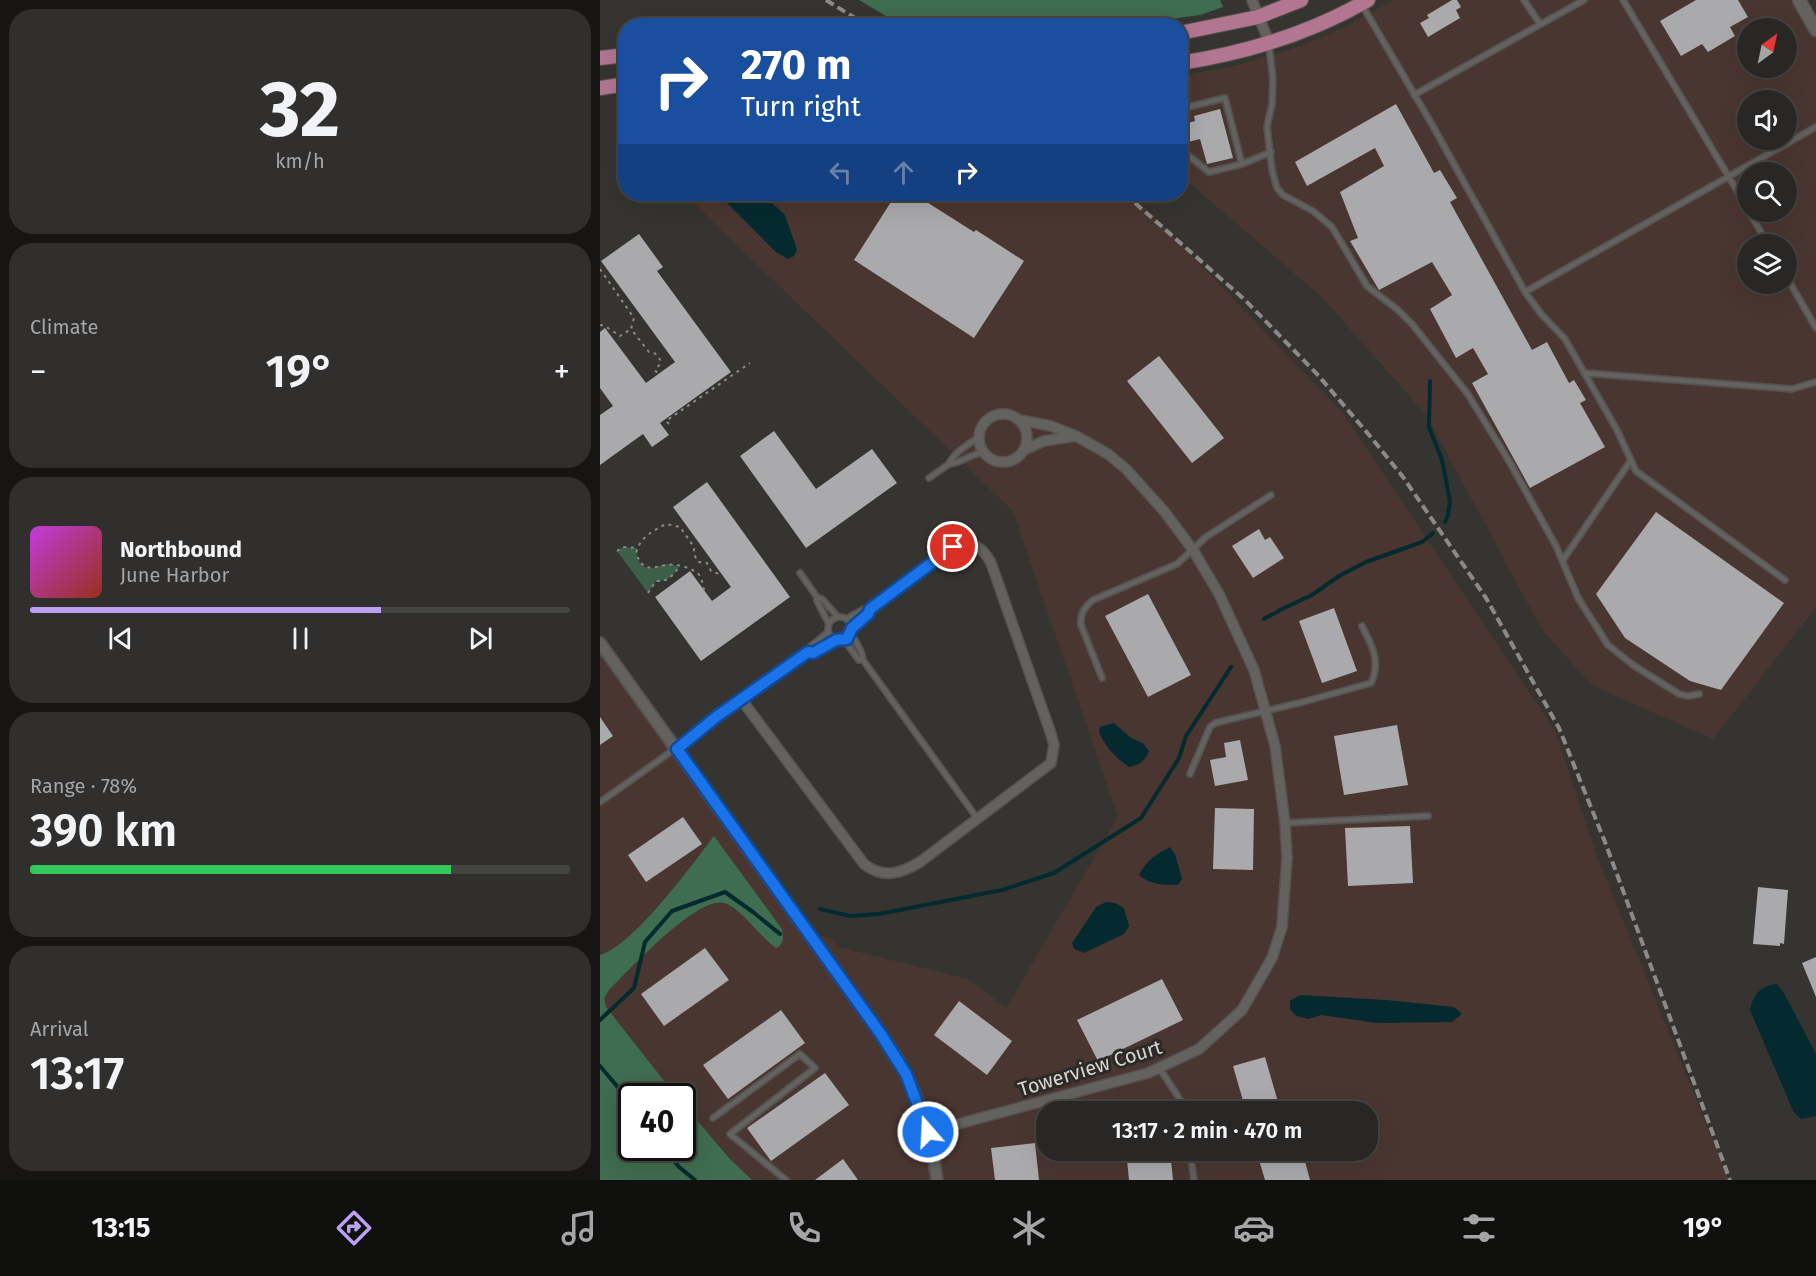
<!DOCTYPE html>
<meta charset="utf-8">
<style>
:root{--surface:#282725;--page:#302f2d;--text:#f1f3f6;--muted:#a5a5a7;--line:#444442;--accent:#bca0f2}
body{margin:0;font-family:"Fira Sans",sans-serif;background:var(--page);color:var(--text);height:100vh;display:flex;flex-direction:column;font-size:22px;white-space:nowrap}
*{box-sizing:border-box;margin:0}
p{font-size:20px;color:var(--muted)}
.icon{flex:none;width:33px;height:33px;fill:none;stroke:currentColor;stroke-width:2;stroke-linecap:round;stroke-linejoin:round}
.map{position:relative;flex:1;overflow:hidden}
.details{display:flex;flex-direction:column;gap:9px;padding:9px;background:#161514;width:600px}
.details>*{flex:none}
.top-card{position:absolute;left:18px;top:18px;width:570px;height:183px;border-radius:24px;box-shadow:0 6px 24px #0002,0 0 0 2px var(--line);background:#1a4fa0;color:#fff;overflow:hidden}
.needle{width:39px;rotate:33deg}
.controls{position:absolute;left:1137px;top:18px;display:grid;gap:12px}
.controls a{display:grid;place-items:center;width:60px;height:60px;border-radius:50%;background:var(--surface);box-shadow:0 6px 24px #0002,0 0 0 2px var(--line);font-size:30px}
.speed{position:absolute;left:18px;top:1083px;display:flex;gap:12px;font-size:30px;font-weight:700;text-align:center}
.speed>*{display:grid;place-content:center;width:78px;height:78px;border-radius:50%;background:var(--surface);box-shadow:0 6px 24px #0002,0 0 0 2px var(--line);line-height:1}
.speed .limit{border:3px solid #111;border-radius:9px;background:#fff;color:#111}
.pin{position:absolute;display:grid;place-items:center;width:51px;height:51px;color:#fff;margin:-26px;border:3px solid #fff;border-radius:50%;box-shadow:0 2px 6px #0007}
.me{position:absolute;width:66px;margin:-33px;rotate:341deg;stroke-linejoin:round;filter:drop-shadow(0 0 4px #0008)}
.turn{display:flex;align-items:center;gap:21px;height:126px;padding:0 24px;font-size:27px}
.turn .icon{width:78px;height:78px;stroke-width:2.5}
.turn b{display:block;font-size:42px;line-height:51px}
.lanes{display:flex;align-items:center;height:57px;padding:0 24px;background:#0003;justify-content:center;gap:30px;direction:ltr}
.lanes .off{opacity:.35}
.big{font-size:45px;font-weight:600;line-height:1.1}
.details .widget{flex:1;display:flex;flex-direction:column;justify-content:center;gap:9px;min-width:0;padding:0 21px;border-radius:24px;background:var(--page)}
.details .dial{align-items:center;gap:0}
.dial b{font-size:78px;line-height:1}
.song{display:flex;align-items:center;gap:18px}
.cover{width:72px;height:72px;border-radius:9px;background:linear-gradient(135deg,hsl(290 70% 55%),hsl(10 70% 35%))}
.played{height:6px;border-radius:3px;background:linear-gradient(90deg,var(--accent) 65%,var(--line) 65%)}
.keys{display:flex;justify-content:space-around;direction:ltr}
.heat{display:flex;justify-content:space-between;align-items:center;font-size:33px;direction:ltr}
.charge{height:9px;border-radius:4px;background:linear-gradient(90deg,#34c759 78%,var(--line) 0)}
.trip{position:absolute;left:436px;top:1101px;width:342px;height:60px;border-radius:24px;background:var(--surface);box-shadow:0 6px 24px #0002,0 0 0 2px var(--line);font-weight:600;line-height:60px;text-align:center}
.tabs{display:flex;height:96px;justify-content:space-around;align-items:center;background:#10100f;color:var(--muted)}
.tabs .icon{width:42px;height:42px}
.tabs .selected{color:var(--accent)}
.tabs b{font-size:27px;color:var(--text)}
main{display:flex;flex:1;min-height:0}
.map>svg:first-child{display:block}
</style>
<main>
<section class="details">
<div class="widget dial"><b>32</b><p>km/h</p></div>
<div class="widget"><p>Climate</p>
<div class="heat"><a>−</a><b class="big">19°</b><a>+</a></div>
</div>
<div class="widget">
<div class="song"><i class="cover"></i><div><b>Northbound</b><p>June Harbor</p></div></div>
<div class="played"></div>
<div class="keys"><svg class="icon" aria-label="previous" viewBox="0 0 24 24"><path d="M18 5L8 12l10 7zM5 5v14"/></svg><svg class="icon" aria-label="pause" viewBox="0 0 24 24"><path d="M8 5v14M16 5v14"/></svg><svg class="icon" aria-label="next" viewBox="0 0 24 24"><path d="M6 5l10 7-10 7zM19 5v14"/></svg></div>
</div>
<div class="widget"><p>Range · 78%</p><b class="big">390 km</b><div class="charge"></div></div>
<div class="widget"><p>Arrival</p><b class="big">13:17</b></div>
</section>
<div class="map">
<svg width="1216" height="1180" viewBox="0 0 1216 1180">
<rect width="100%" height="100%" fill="#353431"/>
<!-- commercial -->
<path fill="#4a3630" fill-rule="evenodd" d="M794,0H1199L1216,30V607L1113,739L993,686L942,630L827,416L722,297L581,176V76L635,66L701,46L741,29ZM1148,28H1186V68H1148ZM1148,100H1186V140H1148ZM1148,172H1186V212H1148ZM1148,244H1186V284H1148Z
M84,194H526L549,211L742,412L955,731L998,859L1129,1180H110L82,1148V1096H32L0,1075V654L206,932L231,938L238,947L368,979L406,1008L518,817L413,511ZM447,1112H768V1150H447Z"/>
<!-- green -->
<path fill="#3d5e48" d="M23,547L37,548C36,554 37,558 40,563C49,574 59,564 69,564C72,564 76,566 79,567C72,576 68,582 56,581L48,593L17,551Z"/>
<!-- forest -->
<path fill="#3f6d4f" d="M259,0H620L623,7L600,15L556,21L486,24H299Z
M114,836L182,929C183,936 185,944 176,948C161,938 140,907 124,903C98,895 28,971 9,990L4,998L6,1007L76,1096H32V1148H82L83,1104L129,1158L152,1180H0V955C33,946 92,865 114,836Z"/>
<!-- water -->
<path fill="#042a2f" d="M127,194H162L185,215L197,250L194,256L188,259L176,252L125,201Z
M514,723L531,738L543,743L549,751C545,761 540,765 529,767C515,757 506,748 499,732L500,727Z
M570,847L575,854L582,879L578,885C565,885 549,885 539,875C546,861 556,854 570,847Z
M506,902L515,903L524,908L529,926L524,934L484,953L474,949L472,943L496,907Z
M1177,984L1184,993L1216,1054V1116L1201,1119L1194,1113L1150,1010C1153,995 1161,985 1177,984Z
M700,995L786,1000L854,1007L862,1014L852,1022L777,1023L721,1015L709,1019L696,1016L690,1009V1001Z"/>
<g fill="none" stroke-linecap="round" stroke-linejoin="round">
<!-- stream -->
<path stroke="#042a2f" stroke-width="4" d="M830,381L829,427L842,460L850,501L848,515L845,522
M664,619L682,609L712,595L739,576L766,562L822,542L833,533
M220,909L250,916L279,914L402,890L454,873L541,818L579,758L586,736L631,667
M0,1020L34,988L45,942L72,911L125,892L153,912L180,934
M0,1066L32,1104
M63,1148L79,1167L95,1180"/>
</g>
<!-- building -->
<path fill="#aaa9ac" d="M852,0H857L861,7L856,10L860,18L828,37L820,23L829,18L827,15Z
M1096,0H1138L1148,17L1130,27L1135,36L1108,52L1102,44L1081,56L1060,21Z
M796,104L834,173L840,170L857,198L850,202L932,350L947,342L969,383L974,380L986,400L980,403L1005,447L930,488L872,383L888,374L873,348L856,358L830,309L852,295L832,262L779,290L750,241L758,238L740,192L784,166L775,148L707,186L695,162Z
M620,109L633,158L607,164L600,139L584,143L580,125L595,121L594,116Z
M296,194H314L374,232L376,230L424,261L374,338L254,260Z
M39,234L63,267L57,271L131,372L60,423L69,435L52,447L43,434L0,465V415L13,406L0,388V332L5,328L46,383L75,362L1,261Z
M559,356L624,438L592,463L527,381Z
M174,431L216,489L272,449L297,483L206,548L140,456Z
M107,482L190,597L101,661L55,597L90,571L112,601L131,587L73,507Z
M1056,512L1184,603L1121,690L1090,681L1025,638L996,594Z
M659,529L665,540L670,537L684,558L653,578L632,546Z
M548,594L591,675L548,697L505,616Z
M734,608L757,671L722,683L699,621Z
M0,717L13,736L0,745Z
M797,725L808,785L744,795L734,736Z
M640,740L648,780L615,786L610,760L626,757L624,743Z
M615,808L654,809L653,870L613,869Z
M83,817L102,844L46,882L28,855Z
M810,826L813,883L748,886L745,828Z
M1158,887L1188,890L1184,944L1180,943V946L1153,944Z
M105,948L129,980L64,1026L41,994Z
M1216,957V997L1202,963Z
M562,979L583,1020L498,1061L477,1020Z
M359,1001L412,1041L387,1075L334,1035Z
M181,1010L205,1043L128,1099L103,1065Z
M665,1057L678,1102L646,1111L633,1066Z
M225,1073L249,1105L171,1161L147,1128Z
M435,1143L439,1180H395L391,1148Z
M526,1150H570L573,1180H529Z
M656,1150H702L710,1180H665Z
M243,1159L258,1180H215Z"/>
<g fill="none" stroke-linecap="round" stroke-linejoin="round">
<defs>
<path id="service" d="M924,0L940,24
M1023,0L1148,209
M762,5L830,121L925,292L942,315L965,339L1017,430L1036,471L1185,580
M669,45L673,80L672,104L667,127L672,170L677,188L683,195L713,211L732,227L767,286L798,310L812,324L867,393L909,461L956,546L978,598L1008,645L1033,665L1079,694L1088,696L1099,694
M814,95L984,0
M580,109L625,98L642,164
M580,149L609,172L642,164L671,152
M1149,212L1168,244
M1186,276L1216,328
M925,292L1216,127
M984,373L1192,389L1216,382
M379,437C369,444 354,452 349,464C359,464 371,454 384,452
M329,478L349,464
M963,560L1031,460
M200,573L217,597
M228 629a12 12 0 1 1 24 0a12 12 0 1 1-24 0Z
M246,619L264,609H270L268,614L252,629
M229,624L217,601V597L222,599L238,617
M228,632L210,647L208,652L213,653L235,640
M244,640L259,660H263C263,650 254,642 252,633
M263,660L377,818
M502,678L481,625C480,613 484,608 493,600L577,564L606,537L671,495
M590,774L610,727L615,723L703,702L771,683C781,662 772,645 762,626
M0,802C70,754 138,701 208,652
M685,823L828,816
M560,1069L583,1104L584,1112
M113,1118L200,1054L215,1068L130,1134L186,1180
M590,1150L594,1180"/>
<path id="minor" d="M652,0L669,42
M379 438a24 24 0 1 1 48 0a24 24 0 1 1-48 0Z
M424,450L444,441L476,436
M141,699L264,864C283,879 300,874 320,862L451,763L454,745L451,734L391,563C383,547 371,540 353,547L270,609
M328,1132L548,1073L599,1049L642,1010L672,958L682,927L687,858L685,823L675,746L654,670L619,594L593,550L564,511L526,469L508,454L476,436L451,426L420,420"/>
<path id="tertiary" d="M0,643L294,1053C318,1092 331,1135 337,1180"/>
<path id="secondary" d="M1199,0L1216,30"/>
<path id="primary" d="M580,33L658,17L701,0
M0,58L26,55
M580,63C645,53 711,33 768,0
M0,88L26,84"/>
</defs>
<!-- service casing -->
<use href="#service" stroke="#545351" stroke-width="8"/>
<!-- minor casing -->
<use href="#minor" stroke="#545351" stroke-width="12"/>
<!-- tertiary casing -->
<use href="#tertiary" stroke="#545351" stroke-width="14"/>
<!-- secondary casing -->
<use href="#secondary" stroke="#545351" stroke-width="15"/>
<!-- primary casing -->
<use href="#primary" stroke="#545351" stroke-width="16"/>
<!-- path -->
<path stroke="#8a8986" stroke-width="2" stroke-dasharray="3 4.5" stroke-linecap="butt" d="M0,269L34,318L31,329L49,352C57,353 59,356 61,363L55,370L58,374
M0,325L5,326L20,336L31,329
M69,424L66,421L150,363
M17,551L23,547L37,548
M104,590C103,586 102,579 100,576C95,568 74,563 66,565C50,568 43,572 36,553C40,537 53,531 66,524L80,527L94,547V554L98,562L107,563L111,571L122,575
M48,593L56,581C68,582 72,576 79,567"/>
<!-- service -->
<use href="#service" stroke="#63625f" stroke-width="4.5"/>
<!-- minor -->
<use href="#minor" stroke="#63625f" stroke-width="9"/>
<!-- tertiary -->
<use href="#tertiary" stroke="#63625f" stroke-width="10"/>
<!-- secondary -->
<use href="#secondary" stroke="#63625f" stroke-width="12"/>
<!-- primary -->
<use href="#primary" stroke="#b37691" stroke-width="14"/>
<!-- rail -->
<path stroke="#8b8a88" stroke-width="4" stroke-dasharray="9 4.5" stroke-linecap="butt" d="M226,0L268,26
M525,194L645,300L717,374L770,436L803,477L886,598L959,728L1005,842L1130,1180"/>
</g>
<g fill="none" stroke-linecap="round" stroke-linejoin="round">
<defs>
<path id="route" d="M328,1132L306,1074L280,1033L77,749L116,717L208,652L213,653L236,640L247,639L252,628L268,614L270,609L353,547"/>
</defs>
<!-- route casing -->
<use href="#route" stroke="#114b97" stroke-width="15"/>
<!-- route -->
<use href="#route" stroke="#1a73e8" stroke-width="10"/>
</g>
<g text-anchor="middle" stroke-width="6" stroke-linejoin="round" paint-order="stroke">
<!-- street labels -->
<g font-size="20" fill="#d6d5d3" stroke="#2b2a27">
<text transform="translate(490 1068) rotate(-17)" y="7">Towerview Court</text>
</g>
</g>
</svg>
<div class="controls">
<a><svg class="needle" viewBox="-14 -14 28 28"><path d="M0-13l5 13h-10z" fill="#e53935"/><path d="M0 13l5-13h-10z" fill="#a5a5a7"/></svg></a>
<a><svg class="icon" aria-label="sound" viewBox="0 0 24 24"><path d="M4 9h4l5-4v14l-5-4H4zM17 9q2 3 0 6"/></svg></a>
<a><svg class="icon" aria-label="search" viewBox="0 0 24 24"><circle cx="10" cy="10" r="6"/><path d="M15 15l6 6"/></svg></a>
<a><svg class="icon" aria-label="layers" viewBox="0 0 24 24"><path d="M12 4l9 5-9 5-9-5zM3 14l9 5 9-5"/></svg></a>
</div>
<div class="speed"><div class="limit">40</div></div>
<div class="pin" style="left:353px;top:547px;background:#d93025"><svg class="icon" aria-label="arrive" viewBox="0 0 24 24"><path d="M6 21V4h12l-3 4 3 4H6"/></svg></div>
<svg class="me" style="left:328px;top:1132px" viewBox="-20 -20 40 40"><circle r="17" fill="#1a73e8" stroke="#fff" stroke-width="3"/><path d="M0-11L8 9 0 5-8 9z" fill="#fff"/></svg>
<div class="trip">13:17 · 2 min · 470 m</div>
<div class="top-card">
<div class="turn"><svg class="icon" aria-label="right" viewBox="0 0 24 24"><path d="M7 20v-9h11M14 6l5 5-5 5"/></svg><div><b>270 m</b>Turn right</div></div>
<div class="lanes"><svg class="icon off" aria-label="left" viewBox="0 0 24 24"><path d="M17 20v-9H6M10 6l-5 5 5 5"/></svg><svg class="icon off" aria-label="ahead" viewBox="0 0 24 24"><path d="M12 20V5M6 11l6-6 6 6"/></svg><svg class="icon" aria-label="right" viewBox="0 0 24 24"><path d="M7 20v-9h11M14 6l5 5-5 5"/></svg></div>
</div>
</div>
</main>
<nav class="tabs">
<b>13:15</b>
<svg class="icon selected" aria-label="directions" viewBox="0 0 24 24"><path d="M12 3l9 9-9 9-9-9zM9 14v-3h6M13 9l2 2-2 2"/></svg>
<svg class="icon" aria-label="music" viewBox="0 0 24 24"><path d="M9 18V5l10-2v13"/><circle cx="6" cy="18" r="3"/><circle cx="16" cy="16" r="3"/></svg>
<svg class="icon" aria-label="phone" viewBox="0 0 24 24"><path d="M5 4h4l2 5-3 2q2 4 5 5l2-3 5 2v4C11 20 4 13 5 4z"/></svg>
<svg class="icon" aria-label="climate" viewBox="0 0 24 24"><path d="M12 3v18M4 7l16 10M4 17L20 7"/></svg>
<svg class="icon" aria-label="car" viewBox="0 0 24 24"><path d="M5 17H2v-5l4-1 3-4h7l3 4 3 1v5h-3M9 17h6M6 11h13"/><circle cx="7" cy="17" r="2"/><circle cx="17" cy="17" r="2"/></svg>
<svg class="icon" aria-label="filters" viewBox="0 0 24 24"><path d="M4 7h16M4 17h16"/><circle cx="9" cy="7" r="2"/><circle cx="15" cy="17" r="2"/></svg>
<b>19°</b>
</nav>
